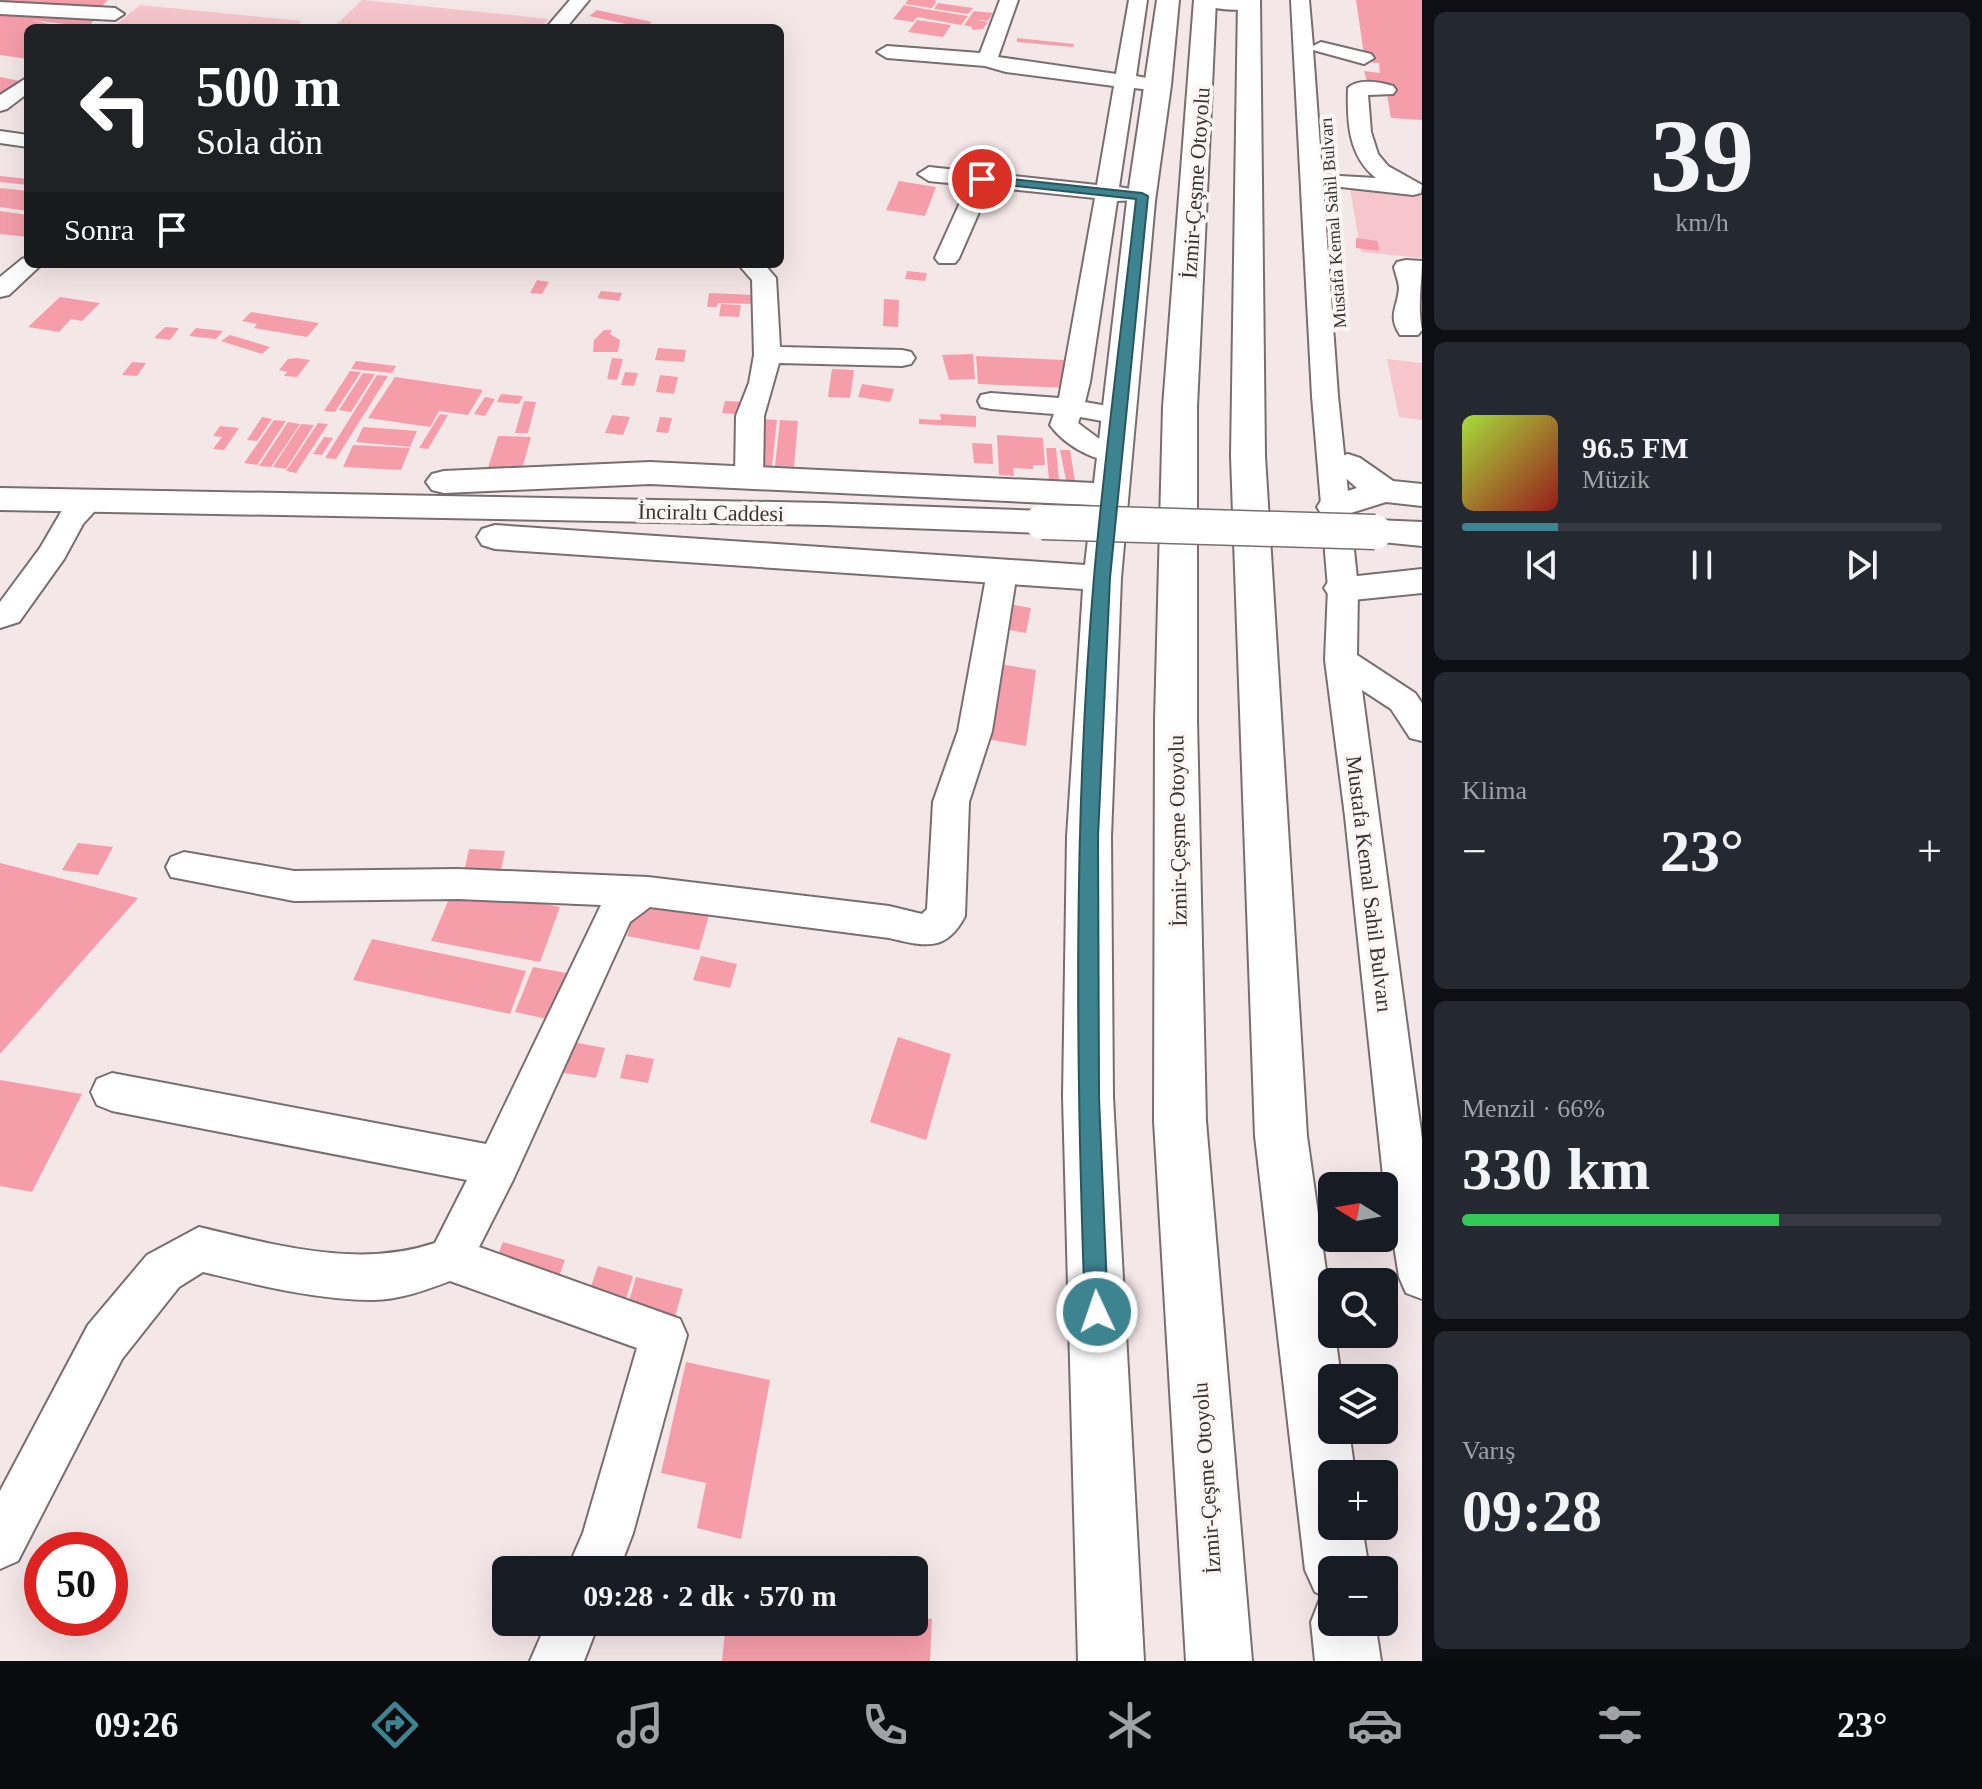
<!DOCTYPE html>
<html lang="tr">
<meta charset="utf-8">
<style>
:root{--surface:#171b24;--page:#242831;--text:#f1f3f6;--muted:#9ea1a6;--line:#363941;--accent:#3e8390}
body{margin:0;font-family:Georgia,serif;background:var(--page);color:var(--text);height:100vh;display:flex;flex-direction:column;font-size:30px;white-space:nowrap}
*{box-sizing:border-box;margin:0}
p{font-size:26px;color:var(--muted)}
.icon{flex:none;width:44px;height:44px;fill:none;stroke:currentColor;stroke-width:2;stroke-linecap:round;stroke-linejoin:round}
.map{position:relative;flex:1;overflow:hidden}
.side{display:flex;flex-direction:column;gap:12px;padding:12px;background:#0d0f14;width:560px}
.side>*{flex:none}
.guide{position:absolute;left:24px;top:24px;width:760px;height:244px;border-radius:12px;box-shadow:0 8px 32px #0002;background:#202124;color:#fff;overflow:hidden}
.needle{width:52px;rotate:281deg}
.buttons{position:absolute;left:1318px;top:1172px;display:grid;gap:16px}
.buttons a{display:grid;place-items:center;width:80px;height:80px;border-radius:12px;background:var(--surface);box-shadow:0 8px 32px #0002;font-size:40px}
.speed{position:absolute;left:24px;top:1532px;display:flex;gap:16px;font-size:40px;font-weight:700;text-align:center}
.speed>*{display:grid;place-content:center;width:104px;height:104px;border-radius:50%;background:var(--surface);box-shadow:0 8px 32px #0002;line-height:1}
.speed .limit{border:12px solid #d22;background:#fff;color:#111}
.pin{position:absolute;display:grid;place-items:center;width:68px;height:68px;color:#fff;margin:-34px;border:4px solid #fff;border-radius:50%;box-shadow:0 2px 8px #0007}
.me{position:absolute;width:88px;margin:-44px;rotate:357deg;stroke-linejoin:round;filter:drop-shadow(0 0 6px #0008)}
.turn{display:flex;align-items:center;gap:28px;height:168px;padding:0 40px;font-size:36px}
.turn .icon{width:104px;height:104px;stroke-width:2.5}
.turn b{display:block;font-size:56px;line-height:68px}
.then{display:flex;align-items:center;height:76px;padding:0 40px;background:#0003;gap:16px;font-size:30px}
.big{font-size:60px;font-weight:800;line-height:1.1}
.side .tile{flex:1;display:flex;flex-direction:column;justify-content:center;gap:12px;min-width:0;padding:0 28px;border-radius:12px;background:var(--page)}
.side .dial{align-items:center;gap:0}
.dial b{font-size:104px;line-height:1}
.song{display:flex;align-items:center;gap:24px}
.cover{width:96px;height:96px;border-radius:12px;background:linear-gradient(135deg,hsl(80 70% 55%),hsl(0 70% 35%))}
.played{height:8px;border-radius:4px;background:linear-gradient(90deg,var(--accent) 20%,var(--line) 20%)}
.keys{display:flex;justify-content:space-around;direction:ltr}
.heat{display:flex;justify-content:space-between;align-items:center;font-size:44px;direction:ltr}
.charge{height:12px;border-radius:6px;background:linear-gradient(90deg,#34c759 66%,var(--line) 0)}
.trip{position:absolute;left:492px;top:1556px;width:436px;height:80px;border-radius:12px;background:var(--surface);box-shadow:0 8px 32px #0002;font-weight:800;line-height:80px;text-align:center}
.dock{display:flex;height:128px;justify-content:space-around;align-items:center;background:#090b0e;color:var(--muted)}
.dock .icon{width:56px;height:56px}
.dock .current{color:var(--accent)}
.dock b{font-size:36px;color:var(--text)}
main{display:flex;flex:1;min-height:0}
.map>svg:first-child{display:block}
</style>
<main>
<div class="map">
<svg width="1422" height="1661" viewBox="0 0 1422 1661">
<rect width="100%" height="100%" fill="#f4e7e8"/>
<!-- green -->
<path fill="#f6c6cc" d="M362,0H364L548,19L541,28H333Z
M140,5L302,21L294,28H112Z
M1350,189L1422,196V258L1361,252Z
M1387,359L1422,363V420L1399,417Z"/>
<!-- building -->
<path fill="#f59eaa" d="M3,0H108L97,11L0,5Z
M908,0H935L936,2L932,8L905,4Z
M1356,0H1422V120L1391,118L1385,83L1367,81L1364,71L1380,73L1379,63L1365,62Z
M938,3L973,8L968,14L934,9Z
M904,5L925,9L968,16L961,25L917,17L913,22L893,19Z
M0,9L97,15L89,27L31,20L70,28H28V59L0,55Z
M597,10L652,22L644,28L589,16Z
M974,11L993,13L988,21L973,19L988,22L983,29L972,30V27L964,25Z
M917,20L951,25L943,37L908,32Z
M1017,38L1074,44L1073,47L1017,42Z
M0,77L20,81L0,94Z
M0,176L28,179V185L0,182Z
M899,181L936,187L925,216L886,210Z
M0,188L28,191V211L0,207Z
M0,211L28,215V237L0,234Z
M1356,238L1378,241L1379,251L1356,248Z
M907,271L927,273L925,281L905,279Z
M537,280L549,282L542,294L530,293Z
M601,291L622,293L619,301L597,298Z
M709,293L754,295L753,304L718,303L717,307H707Z
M60,297L100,303L82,321L71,319L59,332L28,327Z
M884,299L899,300L898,327L883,326Z
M721,304L741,305L739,317L719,316Z
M251,312L319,323L307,337L254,328L257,324L242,321Z
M165,327L179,328L170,340L154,338Z
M196,328L223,331L216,339L189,336Z
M604,330H612L610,334L620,340L618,352H593L594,340Z
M230,335L270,347L262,354L221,341Z
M658,348L686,350L684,362L655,360Z
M973,354L975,379L949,380L942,355Z
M976,356L1064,360L1068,388L978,384Z
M612,358L623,359L617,380L607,379Z
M288,359L297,358L310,360L297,377L284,376L287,372L279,370Z
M356,361L396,366L392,373L351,369Z
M132,362L146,363L137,376L122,375Z
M832,369L854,370L850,398L828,397Z
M350,371L361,372L335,412L324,411Z
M625,372L638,373L634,386L621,385Z
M363,373L375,374L351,412L339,410Z
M377,375L388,376L336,459L325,458Z
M660,375L678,377L674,394L656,392Z
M395,377L483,390L468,415L439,411L430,427L368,418Z
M862,384L894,389L890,402L858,397Z
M501,394L523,396L519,404L497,402Z
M485,397L495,399L485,416L474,414Z
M524,401L536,402L528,433H515Z
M725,401L747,402L744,415L722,413Z
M440,414L448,415L428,449L419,448Z
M940,414L976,416V427L919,424V419L941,420Z
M612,415L630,417L623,435L605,433Z
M262,417L272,419L257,441L247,440Z
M660,417L672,418L668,433L656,432Z
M761,419L777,420L772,466L755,465Z
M274,420L286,421L257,465L244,463Z
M780,420L798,421L794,467L775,466Z
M288,422L300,424L271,467L259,466Z
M318,423L328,424L296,473L286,471Z
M301,424L314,425L286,469L273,467Z
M220,426L239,428L224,450L213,449L222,437L213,436Z
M363,427L417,431L410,447L356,442Z
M997,435L1043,438L1045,465H1033V469L1013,468L1014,476L999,475Z
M498,436L531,437L521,473L487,471Z
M324,437L333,438L322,455L313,454Z
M972,443L992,444L993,464L974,463Z
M353,445L410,448L401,470L343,467Z
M1046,448H1056L1059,480L1049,479Z
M1060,450H1070L1075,481L1066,480Z
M1004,603L1031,608L1026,633L999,628Z
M993,663L1036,670L1026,746L981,738Z
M78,843L113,847L98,875L62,870Z
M469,849L505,851L499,879L463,877Z
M0,863L138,898L0,1054Z
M454,887L560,907L540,962L431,941Z
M639,899L710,912L699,950L627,936Z
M372,939L526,971L510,1014L353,980Z
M701,956L737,964L730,988L693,980Z
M533,967L567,973L563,986L561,1022L515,1012Z
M898,1037L951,1054L926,1140L870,1122Z
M567,1041L605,1048L596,1078L559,1072Z
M626,1054L654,1059L648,1083L620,1078Z
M0,1080L82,1094L32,1192L0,1186Z
M503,1242L565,1260L557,1282L494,1264Z
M598,1266L633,1276L623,1308L587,1298Z
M636,1277L683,1289L673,1323L626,1311Z
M686,1362L770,1380L741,1539L697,1528L706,1483L661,1473Z
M914,1616L932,1619L930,1661H722L726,1622H914Z"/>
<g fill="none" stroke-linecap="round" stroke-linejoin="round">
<defs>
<path id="minor" d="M570,0H589L566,28H546Z
M1000,0H1018L998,57L1116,74L1129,0H1147L1136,76L1157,80L1160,84L1150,90L1134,88L1119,187L1137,190L1140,195L1137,200L1117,201L1090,382L1085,402L1129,410L1133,416L1129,422L1119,424L1080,417L1078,423L1098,438L1125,448L1129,454L1125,460C1100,466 1065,446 1050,425L1054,414L991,409L981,407L978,401L981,395L991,393L1059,398L1095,198L990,187L959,258L955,263H939L935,258L968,185L929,181L918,174L929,167L1097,185L1114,86L1006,72L985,66L887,58L877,52L887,46L980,53Z
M1196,0H1255L1258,4C1248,14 1206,10 1196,0Z
M1291,0H1309L1313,46L1321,42L1371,54L1374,58L1364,64L1313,50L1322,175L1376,178C1348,156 1347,121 1348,88C1358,78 1380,82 1393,86L1396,90L1393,94L1368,95L1371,132L1378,154L1388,166L1422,185L1421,193L1413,195L1323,185L1338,396L1358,588L1357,655L1415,693L1422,703V741L1410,738L1391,709L1362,690L1422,1139V1299L1406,1293L1399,1277L1383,1176L1345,816L1325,660L1328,588L1312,396Z
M0,2L115,8L124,14L115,20L0,14Z
M28,77V93L7,109L0,111V95Z
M0,131L28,135V147L0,143Z
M28,257V264H42L9,295L0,297V277L22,259Z
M1406,260L1422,261C1422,283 1417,305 1422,330L1418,335H1400C1387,315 1398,307 1399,288C1399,282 1395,273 1394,267L1397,262Z
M738,264H764L776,278L780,347L902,350L911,352L915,358L911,364L902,366L779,363L764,416L763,477L759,483L749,486L739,483L735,477L736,416L749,383L754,355L752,280Z
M88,493L98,496L103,502L83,524L64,559L19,622L0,628V602L40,548L61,512L78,496Z
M1002,562L1013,565L1017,572L992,731L969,802L965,916C946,953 923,946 889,938L650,907L630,922L513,1180L479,1247L680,1319L687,1335L633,1533L619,1570H567L583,1533L637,1348L450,1281C426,1290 399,1300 373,1300C316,1300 258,1285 203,1272L179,1287L122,1359L18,1561L0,1569V1491L88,1325L147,1255L199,1227C274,1245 359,1269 435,1243L467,1180L112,1111L97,1105L91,1092L97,1079L112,1073L486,1144L601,905L458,899L294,901L171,877L166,867L171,857L184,852L294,871L458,869L648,877L889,906L922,914L927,909L933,802L958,731L987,572L991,565Z
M547,1622H599L584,1661H530Z"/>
<path id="major" d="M1157,0H1179L1171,85L1155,201L1121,578L1111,837L1113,1097L1144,1661H1078L1063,1097L1067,837L1083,589L495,549L482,545L477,537L482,529L495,525L1085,565L1092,505L650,484L444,493L432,490L426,482L432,474L444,471L650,462L1094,483L1127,201Z
M1348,454L1360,458L1393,481L1422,484V506L1386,502L1335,518L1322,515L1317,507L1322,499L1357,488L1331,465L1336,458Z
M0,488L825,503L1042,511L1055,514L1060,522L1055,530L1042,533L825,525L0,510Z
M1375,520L1422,522V546L1362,540L1357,532L1362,524Z
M1422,569V593L1343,601L1330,597L1324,588L1330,579Z"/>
<path id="highway" d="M1194,0H1216L1197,407V720L1206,1121L1252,1661H1186L1154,1121L1155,720L1163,407Z
M1238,0H1260L1265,456L1307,1136L1332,1313V1334H1335L1341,1378H1332V1430H1349L1355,1474H1332V1526H1362L1369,1570H1332V1622H1375L1381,1661H1315L1311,1622L1320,1599L1326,1597L1315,1592L1305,1570L1255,1136L1231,456Z"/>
</defs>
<!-- minor casing -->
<use href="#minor" stroke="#796e6f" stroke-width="4"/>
<!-- major casing -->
<use href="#major" stroke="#796e6f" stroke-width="4"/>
<!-- highway casing -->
<use href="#highway" stroke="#796e6f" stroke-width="4"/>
<!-- minor -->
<use href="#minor" fill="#fff" fill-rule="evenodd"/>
<!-- major -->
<use href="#major" fill="#fff" fill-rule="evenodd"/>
<!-- highway -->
<use href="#highway" fill="#fff" fill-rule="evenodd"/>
<defs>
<path id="major-bridge" d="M1042,522L1375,532"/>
</defs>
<!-- major-bridge casing -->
<use href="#major-bridge" stroke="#796e6f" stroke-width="37" stroke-linecap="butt"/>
<!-- major-bridge -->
<use href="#major-bridge" stroke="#fff" stroke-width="34"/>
</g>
<!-- route -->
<path fill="#3e8390" stroke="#28555e" stroke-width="2" d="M982,176L1142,193L1148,196L1110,578L1098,837L1099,1097L1108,1312L1105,1321L1097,1324L1088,1321L1085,1312C1076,1067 1073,821 1094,577C1105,451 1122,325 1136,199L978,182L976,179Z"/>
<g text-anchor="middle" stroke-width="8" stroke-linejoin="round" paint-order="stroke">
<!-- far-street labels -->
<g font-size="18" fill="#383333" stroke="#fdf5f6">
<text transform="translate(1333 223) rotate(-94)" y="6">Mustafa Kemal Sahil Bulvarı</text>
</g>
<!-- street labels -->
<g font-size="22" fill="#383333" stroke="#fdf5f6">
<text transform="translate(1195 183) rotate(-86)" y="8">İzmir-Çeşme Otoyolu</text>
<text transform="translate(711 512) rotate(1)" y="8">İnciraltı Caddesi</text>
<text transform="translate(1177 831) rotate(-91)" y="8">İzmir-Çeşme Otoyolu</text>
<text transform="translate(1370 884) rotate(83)" y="8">Mustafa Kemal Sahil Bulvarı</text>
<text transform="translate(1206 1478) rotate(-94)" y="8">İzmir-Çeşme Otoyolu</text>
</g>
</g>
</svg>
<div class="buttons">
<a><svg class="needle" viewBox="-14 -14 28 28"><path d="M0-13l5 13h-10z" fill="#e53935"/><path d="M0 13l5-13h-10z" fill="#9ea1a6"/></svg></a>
<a><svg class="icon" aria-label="search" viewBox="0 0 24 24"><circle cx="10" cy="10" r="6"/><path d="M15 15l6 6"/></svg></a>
<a><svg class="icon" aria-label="layers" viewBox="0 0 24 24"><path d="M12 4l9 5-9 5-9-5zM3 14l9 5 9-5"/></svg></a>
<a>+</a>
<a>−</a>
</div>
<div class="speed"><div class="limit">50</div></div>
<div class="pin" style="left:982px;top:179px;background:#d93025"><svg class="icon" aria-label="arrive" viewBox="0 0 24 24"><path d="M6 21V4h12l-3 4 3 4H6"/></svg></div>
<svg class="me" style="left:1097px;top:1312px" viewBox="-20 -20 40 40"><circle r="17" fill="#3e8390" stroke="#fff" stroke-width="3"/><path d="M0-11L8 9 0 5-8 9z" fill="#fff"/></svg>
<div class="trip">09:28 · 2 dk · 570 m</div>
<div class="guide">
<div class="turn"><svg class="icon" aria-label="left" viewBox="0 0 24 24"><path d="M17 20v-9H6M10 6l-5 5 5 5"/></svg><div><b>500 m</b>Sola dön</div></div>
<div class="then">Sonra<svg class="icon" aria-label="arrive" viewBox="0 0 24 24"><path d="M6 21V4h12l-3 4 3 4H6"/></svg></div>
</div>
</div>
<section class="side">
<div class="tile dial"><b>39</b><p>km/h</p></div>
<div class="tile">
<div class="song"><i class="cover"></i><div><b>96.5 FM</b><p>Müzik</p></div></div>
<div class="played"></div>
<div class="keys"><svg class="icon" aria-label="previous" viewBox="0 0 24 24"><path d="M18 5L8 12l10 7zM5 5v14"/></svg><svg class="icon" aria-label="pause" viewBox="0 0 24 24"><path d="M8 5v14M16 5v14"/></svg><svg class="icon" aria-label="next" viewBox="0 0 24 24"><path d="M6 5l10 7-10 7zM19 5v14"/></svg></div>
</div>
<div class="tile"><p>Klima</p>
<div class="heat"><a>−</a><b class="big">23°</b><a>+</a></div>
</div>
<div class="tile"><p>Menzil · 66%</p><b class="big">330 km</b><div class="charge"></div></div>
<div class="tile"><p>Varış</p><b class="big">09:28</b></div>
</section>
</main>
<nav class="dock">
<b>09:26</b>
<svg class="icon current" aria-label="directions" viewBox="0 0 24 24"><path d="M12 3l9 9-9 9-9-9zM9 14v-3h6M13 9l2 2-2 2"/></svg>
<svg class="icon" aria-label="music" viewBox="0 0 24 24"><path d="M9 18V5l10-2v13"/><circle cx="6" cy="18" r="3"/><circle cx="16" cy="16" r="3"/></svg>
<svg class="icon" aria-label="phone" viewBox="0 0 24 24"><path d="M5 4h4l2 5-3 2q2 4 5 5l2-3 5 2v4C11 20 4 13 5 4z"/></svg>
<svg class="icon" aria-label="climate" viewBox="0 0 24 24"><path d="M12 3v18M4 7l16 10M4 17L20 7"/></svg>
<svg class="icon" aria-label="car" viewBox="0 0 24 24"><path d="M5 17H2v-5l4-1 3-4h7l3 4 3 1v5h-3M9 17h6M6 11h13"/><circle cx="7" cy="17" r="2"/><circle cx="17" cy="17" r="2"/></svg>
<svg class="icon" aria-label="filters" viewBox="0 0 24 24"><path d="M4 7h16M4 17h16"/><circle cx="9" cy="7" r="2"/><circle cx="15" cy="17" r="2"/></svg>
<b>23°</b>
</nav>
